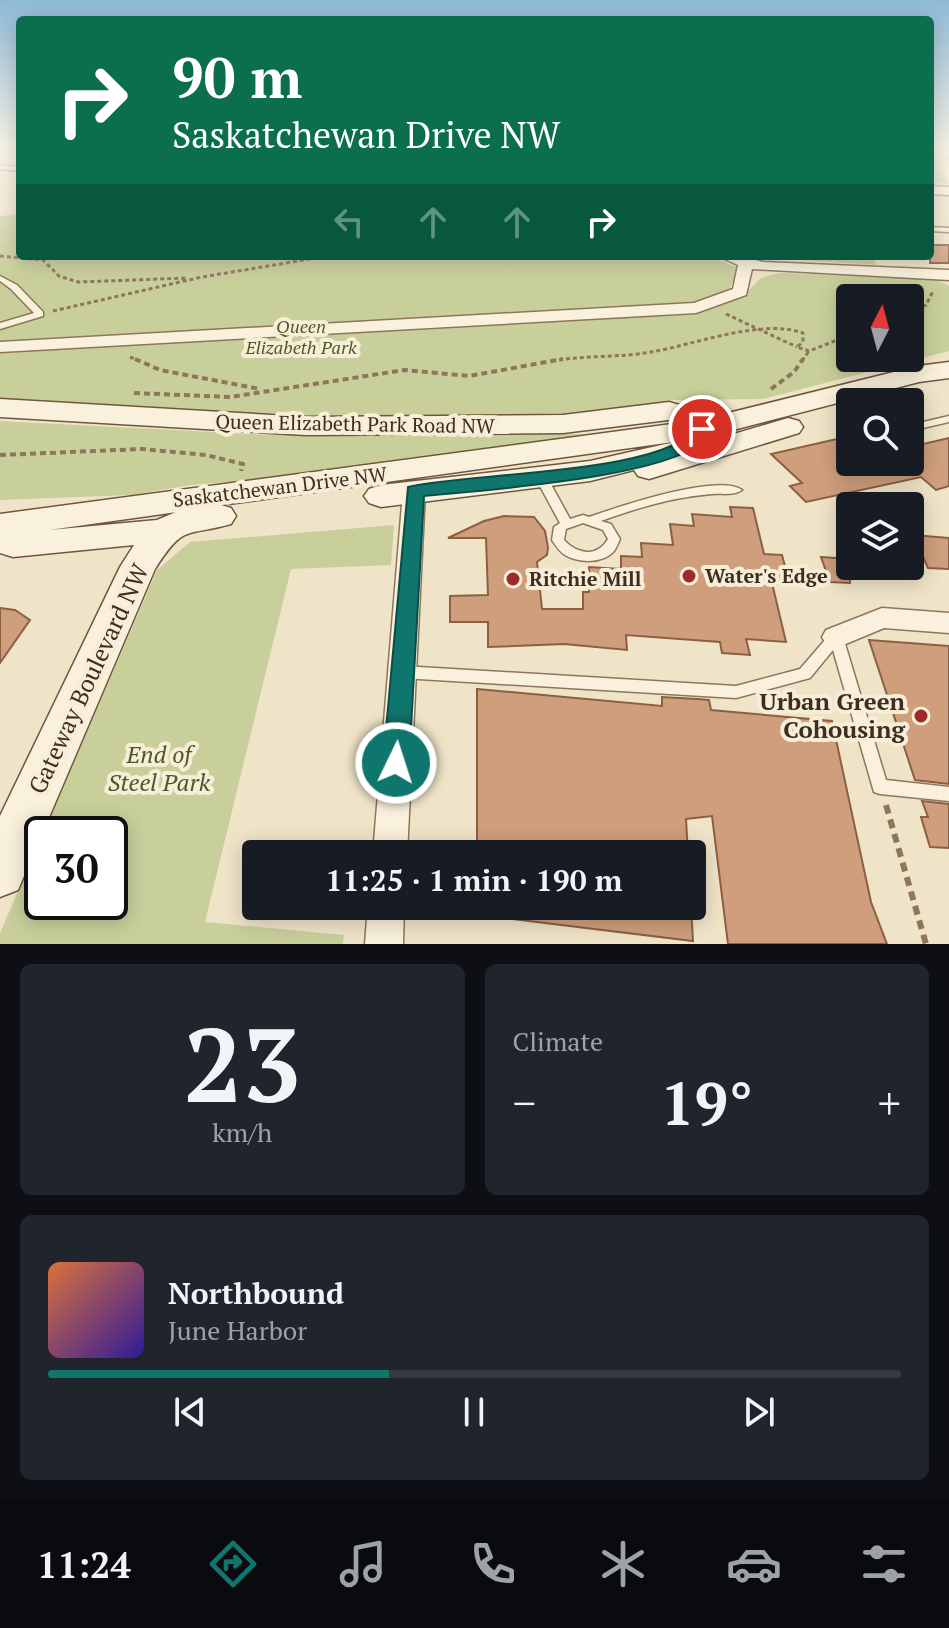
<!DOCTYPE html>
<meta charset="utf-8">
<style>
:root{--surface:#171b24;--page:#20242c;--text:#f1f3f6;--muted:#9ea1a6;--line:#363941;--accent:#0f766e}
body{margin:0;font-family:"PT Serif",serif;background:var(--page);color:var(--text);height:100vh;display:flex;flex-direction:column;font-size:30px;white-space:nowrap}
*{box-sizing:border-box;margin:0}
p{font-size:26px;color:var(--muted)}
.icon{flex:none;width:44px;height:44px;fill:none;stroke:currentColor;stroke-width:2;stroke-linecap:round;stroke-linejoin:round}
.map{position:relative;height:944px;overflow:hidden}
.side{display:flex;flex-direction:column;gap:20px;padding:20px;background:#0d0f14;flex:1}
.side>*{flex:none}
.guide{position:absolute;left:16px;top:16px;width:918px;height:244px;border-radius:8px;box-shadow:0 4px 20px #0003;background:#0b6e4f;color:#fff;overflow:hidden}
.needle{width:52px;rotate:6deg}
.tools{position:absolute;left:836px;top:284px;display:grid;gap:16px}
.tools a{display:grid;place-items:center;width:88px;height:88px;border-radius:8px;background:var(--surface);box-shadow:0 4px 20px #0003;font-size:40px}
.speed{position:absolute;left:24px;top:816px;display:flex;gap:16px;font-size:40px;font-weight:700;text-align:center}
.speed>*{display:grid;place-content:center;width:104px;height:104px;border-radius:50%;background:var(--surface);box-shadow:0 4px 20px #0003;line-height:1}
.speed .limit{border:4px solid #111;border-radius:12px;background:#fff;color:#111}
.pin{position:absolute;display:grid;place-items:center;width:68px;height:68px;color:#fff;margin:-34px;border:4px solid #fff;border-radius:50%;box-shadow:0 2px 8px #0007}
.me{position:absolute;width:88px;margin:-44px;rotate:4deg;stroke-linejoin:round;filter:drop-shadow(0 0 6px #0008)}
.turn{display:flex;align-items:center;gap:28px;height:168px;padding:0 24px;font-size:36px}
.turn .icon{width:104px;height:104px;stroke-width:2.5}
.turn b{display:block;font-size:56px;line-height:68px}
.lanes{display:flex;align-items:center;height:76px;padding:0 24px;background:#0003;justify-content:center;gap:40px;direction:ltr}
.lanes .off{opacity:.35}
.big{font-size:60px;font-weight:600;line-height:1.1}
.side .card{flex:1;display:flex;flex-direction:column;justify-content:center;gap:12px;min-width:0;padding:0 28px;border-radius:12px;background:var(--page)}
.side .dial{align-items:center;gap:0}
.dial b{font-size:104px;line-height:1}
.song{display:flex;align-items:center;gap:24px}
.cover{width:96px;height:96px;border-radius:12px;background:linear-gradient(135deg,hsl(20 70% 55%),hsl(250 70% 35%))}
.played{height:8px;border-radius:4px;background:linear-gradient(90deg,var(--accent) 40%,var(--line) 40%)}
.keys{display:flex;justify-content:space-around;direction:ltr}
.heat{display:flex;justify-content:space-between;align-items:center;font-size:44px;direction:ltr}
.side .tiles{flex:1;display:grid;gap:20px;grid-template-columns:1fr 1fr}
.card:last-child{grid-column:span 2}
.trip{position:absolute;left:242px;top:840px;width:464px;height:80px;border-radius:8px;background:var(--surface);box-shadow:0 4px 20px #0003;font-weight:600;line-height:80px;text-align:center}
.tab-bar{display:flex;height:128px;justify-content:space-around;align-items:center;background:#090b0e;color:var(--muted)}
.tab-bar .icon{width:56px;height:56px}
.tab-bar .on{color:var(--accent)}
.tab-bar b{font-size:36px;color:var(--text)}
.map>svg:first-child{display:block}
</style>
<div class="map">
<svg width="949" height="944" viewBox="0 0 949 944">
<rect width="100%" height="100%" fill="#f0e4c8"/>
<!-- green -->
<path fill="#c9cf9b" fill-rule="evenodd" d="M930,149H949V161L940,165L949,183H930Z
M20,214V256H710L738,268L729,291L741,298L761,278L778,273L934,278L949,286V351L763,399L673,400L570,416L218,418L0,402V216ZM850,298H910V358H850Z
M741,256H872L877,265Z
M0,421L269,435L583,434L528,446L305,476L190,485L132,495L0,500Z
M394,525L391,565L291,569L205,922L344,935L343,944H0V933L42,836V902H110V834H43L157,570L190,542Z"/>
<!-- building -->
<path fill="#cf9f7d" stroke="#8d5f41" stroke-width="2" d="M930,245H949V263H930Z
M850,436V462H910V447L949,438V486L936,490L921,477L806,502L790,486L802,483L771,454Z
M730,507L753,508L764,554L782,555L790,585L772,583L786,642L746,639L750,655L722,653L720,642L626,635L627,650L564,644L488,647V622H450V596L488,595L486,538H448L484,521L504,516L534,517L545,531L548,547L547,555L537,562L542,609H583V592H589V567L621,569V556L642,557L641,543L673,545L670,524L694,526L692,514L732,517Z
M913,535L949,538V569L928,568Z
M821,557L850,559V583L830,582Z
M0,608L15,610L30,620L0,663Z
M869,640L949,646V784L915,780Z
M477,689L662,706V697L697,699L709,700L711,710L832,721L871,902L887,944H728L712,816L686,819L688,854H477Z
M922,801L949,804V848L930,847L921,817H928Z
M505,906H691L693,941L504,918Z"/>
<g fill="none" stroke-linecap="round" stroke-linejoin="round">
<defs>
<path id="lane" d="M0,165L20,167V171L0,169Z
M930,227L949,228V232L930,231Z
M0,276L17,285L43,312V316L0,329V323L34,313L11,289L0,281Z
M846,406L850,407V414L841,409Z
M949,416V422L910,431V425Z
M541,474L547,477L570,519L583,515L589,517C618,507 717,473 742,490C733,496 722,493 712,494C673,497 637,508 601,521L611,524L620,539C618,543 617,547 614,551C603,564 578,563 565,555C559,551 556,546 552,540L554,527L560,523L535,477ZM583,523L603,530L608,539C597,558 577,554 564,540L566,529Z
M836,632L841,633L843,637L886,780L949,787V801L880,794L874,792L833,650L810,678L736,698L402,678L397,676L395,672L397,668L402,666L736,686L800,669L831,633Z"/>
<path id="street" d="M930,186L949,187V195L930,194Z
M718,256H741L763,262L949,270V280L752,269L746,295L696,313L0,352V342L694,303L733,289L738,265Z
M414,485L425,492L407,854H373L403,492Z
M882,608L949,613V633L884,628L836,648L826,644L822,637L826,630Z
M368,906H404L403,944H365Z"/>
<path id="secondary" d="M949,362V378L919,382L702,438L221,505L231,508L236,516L231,524C184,537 184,524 155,569L18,890L0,897V816L120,567L134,545L13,557L0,553V514L679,423L668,420L563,433L306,435L0,417V399L306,417L563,415L669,402L700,411L708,418L918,366ZM176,512L157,520L49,530L177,512Z
M788,418L799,421L803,427L799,433L649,479L638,476L634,470L590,481L381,507L369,503L364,496L369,489L381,485L590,461L670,443L683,449Z"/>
</defs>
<!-- lane casing -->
<use href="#lane" stroke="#8d765c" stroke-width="3"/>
<!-- street casing -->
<use href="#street" stroke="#8d765c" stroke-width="3"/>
<!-- secondary casing -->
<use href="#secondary" stroke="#6f573f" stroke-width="3"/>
<!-- path-far3 -->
<path stroke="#8d765c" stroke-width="2" stroke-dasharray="3 2" stroke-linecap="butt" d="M930,162L946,149"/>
<!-- path-far2 -->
<path stroke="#8d765c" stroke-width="3" stroke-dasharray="4 3" stroke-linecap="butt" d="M0,256L43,260L59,276L78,282L188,278
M53,311L202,277L328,256
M910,313L926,305L933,291
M726,314L797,347
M130,357L140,361
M552,361C585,355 618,358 651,352C694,345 761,318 803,333V342L797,347L809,351L850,335
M802,361L809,351"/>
<!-- path-far1 -->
<path stroke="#8d765c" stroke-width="4" stroke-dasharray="6 4" stroke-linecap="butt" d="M135,359L160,370L260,389
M771,389L794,372L803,359
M134,393L230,397L405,370L469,376L563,359
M0,455L142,449L206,455L243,464L241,471"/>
<!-- path -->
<path stroke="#8d765c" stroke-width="6" stroke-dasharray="9 6" stroke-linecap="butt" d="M886,805L926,944"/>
<!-- lane -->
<use href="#lane" fill="#faf1dc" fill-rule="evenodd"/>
<!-- street -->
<use href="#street" fill="#faf1dc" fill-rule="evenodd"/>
<!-- secondary -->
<use href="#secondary" fill="#faf1dc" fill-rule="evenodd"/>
</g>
<!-- sky -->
<linearGradient id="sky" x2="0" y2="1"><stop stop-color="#8fbad6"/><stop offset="0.53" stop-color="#f8f3e6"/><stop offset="1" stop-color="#f8f3e6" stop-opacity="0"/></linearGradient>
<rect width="949" height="281" fill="url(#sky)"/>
<!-- route -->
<path fill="#0f766e" stroke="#0a4d48" stroke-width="2" d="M702,424L708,426L711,435C677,478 482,490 424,496L409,763L405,771L396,774L387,771L383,763L408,487C463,473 674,474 696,426Z"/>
<!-- markers -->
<g fill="#9e2a2b" stroke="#f7eed8" stroke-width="3">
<circle cx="689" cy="576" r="8"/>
<circle cx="513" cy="579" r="8"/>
<circle cx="921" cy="716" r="8"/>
</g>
<g text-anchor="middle" stroke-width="8" stroke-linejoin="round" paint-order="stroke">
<!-- far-park labels -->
<g font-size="18" font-style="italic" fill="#4d5a26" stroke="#f7eed8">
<text x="301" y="333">Queen<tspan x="301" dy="21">Elizabeth Park</tspan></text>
</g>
<!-- street labels -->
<g font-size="20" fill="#3d2e20" stroke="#f7eed8">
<text transform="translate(355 424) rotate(1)" y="7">Queen Elizabeth Park Road NW</text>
<text transform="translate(280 487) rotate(-7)" y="7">Saskatchewan Drive NW</text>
</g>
<!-- poi labels -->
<g font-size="20" font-weight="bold" fill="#3d2e20" stroke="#f7eed8" text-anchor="start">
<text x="705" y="583">Water's Edge</text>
<text x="529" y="586">Ritchie Mill</text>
</g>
<!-- near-street labels -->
<g font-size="24" fill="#3d2e20" stroke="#f7eed8">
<text transform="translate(89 679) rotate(-65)" y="8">Gateway Boulevard NW</text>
</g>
<!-- near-poi labels -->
<g font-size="24" font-weight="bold" fill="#3d2e20" stroke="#f7eed8" text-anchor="end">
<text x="905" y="710">Urban Green<tspan x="905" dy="28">Cohousing</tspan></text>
</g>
<!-- near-park labels -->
<g font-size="24" font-style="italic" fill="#4d5a26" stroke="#f7eed8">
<text x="159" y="763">End of<tspan x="159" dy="28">Steel Park</tspan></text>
</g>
</g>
</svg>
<div class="tools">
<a><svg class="needle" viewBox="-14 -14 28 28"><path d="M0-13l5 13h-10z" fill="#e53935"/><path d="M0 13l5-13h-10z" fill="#9ea1a6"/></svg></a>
<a><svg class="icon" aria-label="search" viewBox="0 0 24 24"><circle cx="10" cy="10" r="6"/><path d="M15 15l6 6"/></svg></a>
<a><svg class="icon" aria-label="layers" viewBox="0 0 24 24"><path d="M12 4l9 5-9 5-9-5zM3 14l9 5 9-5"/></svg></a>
</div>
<div class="speed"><div class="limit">30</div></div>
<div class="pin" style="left:702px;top:429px;background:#d93025"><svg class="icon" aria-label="arrive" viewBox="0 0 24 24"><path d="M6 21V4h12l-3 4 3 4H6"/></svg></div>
<svg class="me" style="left:396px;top:763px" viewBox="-20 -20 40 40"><circle r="17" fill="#0f766e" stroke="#fff" stroke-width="3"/><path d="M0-11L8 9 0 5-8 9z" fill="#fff"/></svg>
<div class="trip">11:25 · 1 min · 190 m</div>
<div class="guide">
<div class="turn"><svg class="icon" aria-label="right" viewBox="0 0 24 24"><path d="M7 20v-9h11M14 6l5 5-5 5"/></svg><div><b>90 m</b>Saskatchewan Drive NW</div></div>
<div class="lanes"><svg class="icon off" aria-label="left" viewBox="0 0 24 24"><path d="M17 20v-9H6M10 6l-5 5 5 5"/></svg><svg class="icon off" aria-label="ahead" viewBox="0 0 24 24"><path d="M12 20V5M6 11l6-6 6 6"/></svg><svg class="icon off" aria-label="ahead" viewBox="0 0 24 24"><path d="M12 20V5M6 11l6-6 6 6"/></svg><svg class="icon" aria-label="right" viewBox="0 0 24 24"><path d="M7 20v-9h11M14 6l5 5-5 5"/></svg></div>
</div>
</div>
<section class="side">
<div class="tiles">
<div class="card dial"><b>23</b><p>km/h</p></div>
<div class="card"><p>Climate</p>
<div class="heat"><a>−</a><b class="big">19°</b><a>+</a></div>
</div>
<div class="card">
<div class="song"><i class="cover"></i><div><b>Northbound</b><p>June Harbor</p></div></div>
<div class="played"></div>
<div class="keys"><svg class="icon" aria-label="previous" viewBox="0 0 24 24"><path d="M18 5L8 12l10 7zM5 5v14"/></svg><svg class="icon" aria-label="pause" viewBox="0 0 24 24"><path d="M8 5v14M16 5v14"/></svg><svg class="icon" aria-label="next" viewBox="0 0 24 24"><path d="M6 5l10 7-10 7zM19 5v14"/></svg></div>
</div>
</div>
</section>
<nav class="tab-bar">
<b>11:24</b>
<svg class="icon on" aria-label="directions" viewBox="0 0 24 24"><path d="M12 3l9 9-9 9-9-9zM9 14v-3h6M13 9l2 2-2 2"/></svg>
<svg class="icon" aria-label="music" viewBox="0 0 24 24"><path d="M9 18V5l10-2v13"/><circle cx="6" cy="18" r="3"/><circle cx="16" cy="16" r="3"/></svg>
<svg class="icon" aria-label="phone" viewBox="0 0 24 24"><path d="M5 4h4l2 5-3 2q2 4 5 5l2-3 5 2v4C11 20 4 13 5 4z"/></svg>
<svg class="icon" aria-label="climate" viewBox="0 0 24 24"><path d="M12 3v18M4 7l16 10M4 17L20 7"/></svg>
<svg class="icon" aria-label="car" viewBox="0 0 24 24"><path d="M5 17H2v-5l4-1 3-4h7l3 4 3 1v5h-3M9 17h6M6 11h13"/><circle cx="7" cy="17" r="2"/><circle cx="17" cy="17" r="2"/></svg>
<svg class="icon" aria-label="filters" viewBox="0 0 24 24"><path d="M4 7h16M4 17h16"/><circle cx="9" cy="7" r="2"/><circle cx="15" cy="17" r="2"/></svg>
</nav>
